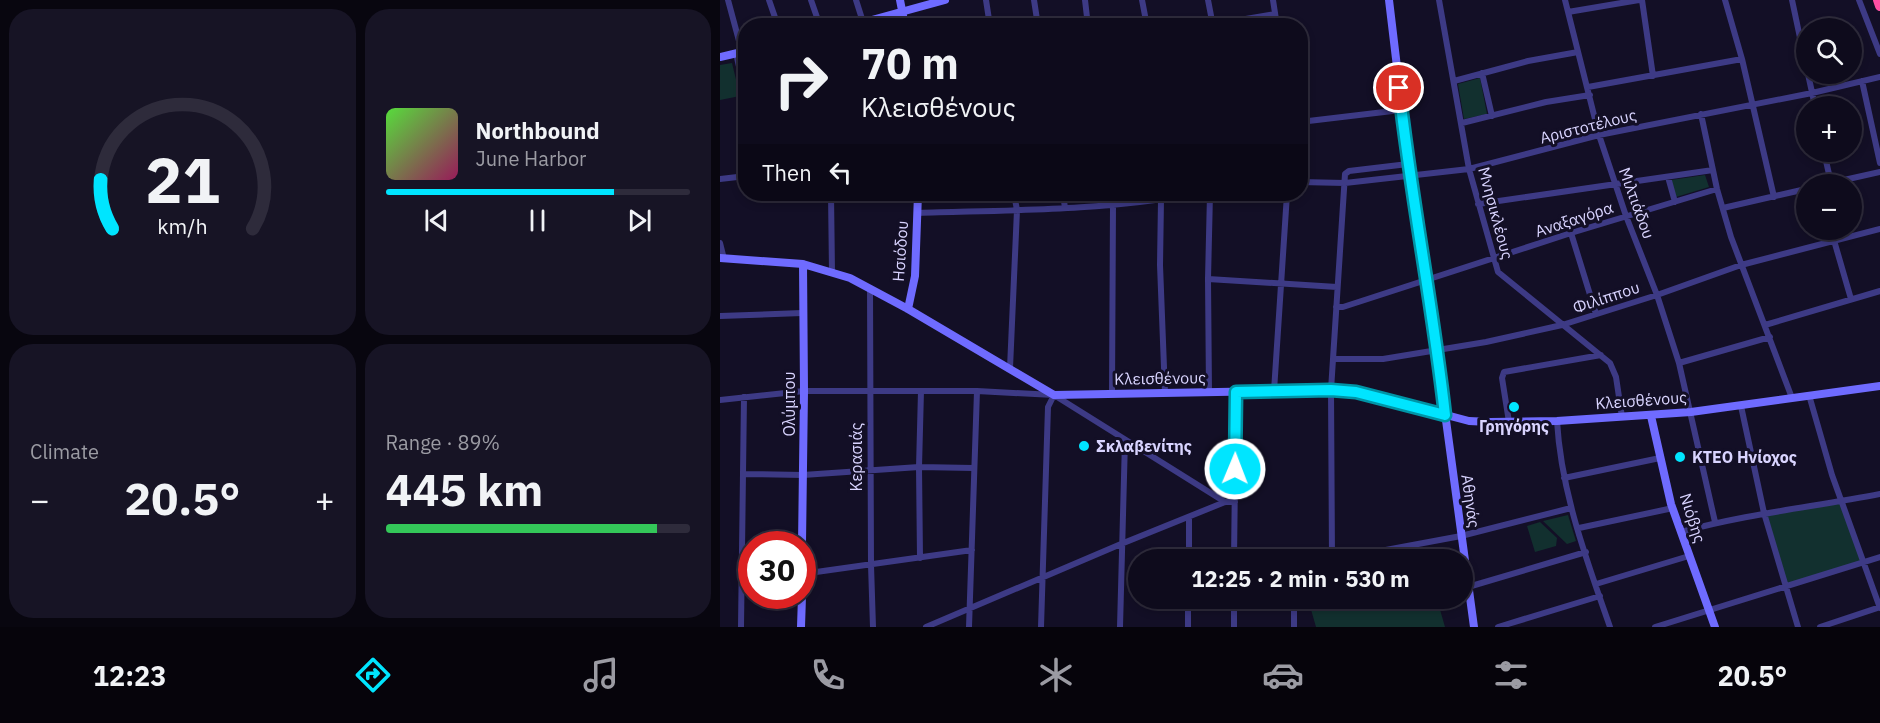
<!DOCTYPE html>
<meta charset="utf-8">
<style>
:root{--surface:#0e0b1c;--page:#171425;--text:#f1f3f6;--muted:#9b9ba3;--line:#2e2b3b;--accent:#00e5ff}
body{margin:0;font-family:"IBM Plex Sans",sans-serif;background:var(--page);color:var(--text);height:100vh;display:flex;flex-direction:column;font-size:22px;white-space:nowrap}
*{box-sizing:border-box;margin:0}
p{font-size:20px;color:var(--muted)}
.icon{flex:none;width:33px;height:33px;fill:none;stroke:currentColor;stroke-width:2;stroke-linecap:round;stroke-linejoin:round}
.map{position:relative;flex:1;overflow:hidden}
.side{display:flex;flex-direction:column;gap:9px;padding:9px;background:#08060f;width:720px}
.side>*{flex:none}
.banner{position:absolute;left:18px;top:18px;width:570px;height:183px;border-radius:24px;box-shadow:0 3px 9px #0003,0 0 0 2px var(--line);background:#0e0b1c;color:var(--text);overflow:hidden}
.fabs{position:absolute;left:1076px;top:18px;display:grid;gap:12px}
.fabs a{display:grid;place-items:center;width:66px;height:66px;border-radius:50%;background:var(--surface);box-shadow:0 3px 9px #0003,0 0 0 2px var(--line);font-size:30px}
.speed{position:absolute;left:18px;top:531px;display:flex;gap:12px;font-size:30px;font-weight:700;text-align:center}
.speed>*{display:grid;place-content:center;width:78px;height:78px;border-radius:50%;background:var(--surface);box-shadow:0 3px 9px #0003,0 0 0 2px var(--line);line-height:1}
.speed .limit{border:9px solid #d22;background:#fff;color:#111}
.pin{position:absolute;display:grid;place-items:center;width:51px;height:51px;color:#fff;margin:-26px;border:3px solid #fff;border-radius:50%;box-shadow:0 2px 6px #0007}
.me{position:absolute;width:66px;margin:-33px;rotate:1deg;stroke-linejoin:round;filter:drop-shadow(0 0 4px #0008)}
.turn{display:flex;align-items:center;gap:21px;height:126px;padding:0 24px;font-size:27px}
.turn .icon{width:78px;height:78px;stroke-width:2.5}
.turn b{display:block;font-size:42px;line-height:51px}
.then{display:flex;align-items:center;height:57px;padding:0 24px;background:#0003;gap:12px;font-size:22px}
.big{font-size:45px;font-weight:700;line-height:1.1}
.side .widget{flex:1;display:flex;flex-direction:column;justify-content:center;gap:9px;min-width:0;padding:0 21px;border-radius:24px;background:var(--page)}
.side .dial{align-items:center;gap:0}
.dial svg{height:156px;overflow:visible;fill:none;stroke:var(--line);stroke-width:7;stroke-linecap:round;text-anchor:middle}
.dial text{fill:var(--text);stroke:none}
.song{display:flex;align-items:center;gap:18px}
.cover{width:72px;height:72px;border-radius:9px;background:linear-gradient(135deg,hsl(110 70% 55%),hsl(330 70% 35%))}
.played{height:6px;border-radius:3px;background:linear-gradient(90deg,var(--accent) 75%,var(--line) 75%)}
.keys{display:flex;justify-content:space-around;direction:ltr}
.heat{display:flex;justify-content:space-between;align-items:center;font-size:33px;direction:ltr}
.charge{height:9px;border-radius:4px;background:linear-gradient(90deg,#34c759 89%,var(--line) 0)}
.side .tiles{flex:1;display:grid;gap:9px;grid-template-columns:repeat(2,1fr)}
.trip{position:absolute;left:408px;top:549px;width:345px;height:60px;border-radius:30px;background:var(--surface);box-shadow:0 3px 9px #0003,0 0 0 2px var(--line);font-weight:700;line-height:60px;text-align:center}
.tab-bar{display:flex;height:96px;justify-content:space-around;align-items:center;background:#06040b;color:var(--muted)}
.tab-bar .icon{width:42px;height:42px}
.tab-bar .selected{color:var(--accent)}
.tab-bar b{font-size:27px;color:var(--text)}
main{display:flex;flex:1;min-height:0}
.map>svg:first-child{display:block}
</style>
<main>
<section class="side">
<div class="tiles">
<div class="widget dial"><svg viewBox="0 0 100 80">
<path d="M14 69A42 42 0 1 1 86 69"/>
<path d="M14 69A42 42 0 0 1 8 44" stroke="#00e5ff"/>
<text x="50" y="56" font-size="32" font-weight="700">21</text>
<text x="50" y="72" font-size="11">km/h</text>
</svg></div>
<div class="widget">
<div class="song"><i class="cover"></i><div><b>Northbound</b><p>June Harbor</p></div></div>
<div class="played"></div>
<div class="keys"><svg class="icon" aria-label="previous" viewBox="0 0 24 24"><path d="M18 5L8 12l10 7zM5 5v14"/></svg><svg class="icon" aria-label="pause" viewBox="0 0 24 24"><path d="M8 5v14M16 5v14"/></svg><svg class="icon" aria-label="next" viewBox="0 0 24 24"><path d="M6 5l10 7-10 7zM19 5v14"/></svg></div>
</div>
<div class="widget"><p>Climate</p>
<div class="heat"><a>−</a><b class="big">20.5°</b><a>+</a></div>
</div>
<div class="widget"><p>Range · 89%</p><b class="big">445 km</b><div class="charge"></div></div>
</div>
</section>
<div class="map">
<svg width="1160" height="627" viewBox="0 0 1160 627">
<rect width="100%" height="100%" fill="#130f26"/>
<!-- green -->
<path fill="#12302f" d="M12,63L20,96L0,100V65Z
M760,78L767,114L744,119L738,84Z
M985,175L989,187L956,197L951,180Z
M1122,502L1145,561L1065,586L1044,513Z
M848,515L856,541L847,544L823,521Z
M820,522L837,538L836,546L815,552L807,526Z
M588,599H717L725,627H596Z"/>
<g fill="none" stroke-linecap="round" stroke-linejoin="round">
<!-- street -->
<path stroke="#3d3a85" stroke-width="6" d="M8,0L22,52
M49,0L58,26
M91,0L100,26
M136,0L143,22
M266,0L270,26
M314,0L318,26
M365,0L368,26
M422,0L427,26
M488,0L493,26
M553,0L557,26
M719,0L749,169L778,272L890,363L896,377L902,417
M845,0L879,135L906,216L937,295L959,363L995,522
M922,0L933,76
M1005,0L1022,59L1054,197
M1072,0L1086,66
M1139,0L1160,54
M848,12L919,0
M484,26L555,14
M16,53L26,98
M762,73L772,116
M1088,74L1095,106
M734,81L808,61L858,52
M1142,81L1160,163
M868,87L1022,59
M981,114L997,189L1011,237L1072,398
M580,122L681,110
M742,123L826,102L870,95
M1104,152L1111,183
M948,177L955,202
M0,179L26,176
M580,182L625,183L749,169L879,135L1092,93L1160,77
M1106,184L1160,172
M111,194L112,272
M343,194L345,208
M391,194L393,205L392,394
M441,200L440,265L445,393
M758,204L993,170
M1003,208L1086,189
M198,213C289,210 382,211 472,194
M1111,230L1131,299
M851,233L876,314
M0,243L4,259
M488,279L617,287
M150,288L151,565L153,627
M616,307H623L851,233L997,189
M0,316L82,313
M1045,325L1160,291
M613,359H663L766,342L842,325L937,295L1021,265L1160,229
M959,363L1050,337
M290,368L297,210L294,194
M554,391L567,194
M489,392L488,279L490,194
M1089,395L1112,475L1160,608
M0,400L84,391H257L334,395L505,502
M1021,406L1044,513L1078,627
M837,421C841,492 867,561 890,627
M789,422L782,378L784,372L881,355
M24,474L83,475L199,467L253,468
M844,478L940,458
M859,528L953,508
M961,532C1026,514 1093,507 1160,494
M200,558L199,467L201,391
M612,559L611,390L625,174L629,171L688,164
M469,560V517
M514,560L516,392
M612,560L741,536L851,508
M82,574L252,550
M22,581L32,580
M876,584L969,556
M748,587L866,552
M574,598V627
M21,627L24,397
M206,627L401,544L505,502H515
M249,627L257,391
M321,627L328,407L334,395
M400,627L405,440
M468,627V598
M514,627V598
M778,627L880,596
M935,627L1160,557
M1100,627L1160,607"/>
<!-- secondary -->
<path stroke="#6f6bff" stroke-width="8" d="M180,0L185,26
M669,0L690,176L707,280L754,627
M130,26L225,0
M0,57L26,51
M0,258L83,264L130,278L188,309L334,395L611,390L636,392L666,399L749,421L770,422L837,421L971,412L1160,386
M188,309L195,276L198,194
M931,416L951,504L995,627
M82,544L84,391L83,264
M81,627L82,596"/>
<!-- highway -->
<path stroke="#ff4fa3" stroke-width="10" d="M1158,0L1160,6"/>
</g>
<g fill="none" stroke-linecap="round" stroke-linejoin="round">
<defs>
<path id="route" d="M515,469L516,392L611,390L636,392L725,415C713,306 691,198 679,88"/>
</defs>
<!-- route casing -->
<use href="#route" stroke="#0095a6" stroke-width="15"/>
<!-- route -->
<use href="#route" stroke="#00e5ff" stroke-width="10"/>
</g>
<!-- markers -->
<g fill="#00e5ff" stroke="#130f26" stroke-width="2">
<circle cx="794" cy="407" r="6"/>
<circle cx="364" cy="446" r="6"/>
<circle cx="960" cy="457" r="6"/>
</g>
<g text-anchor="middle" stroke-width="6" stroke-linejoin="round" paint-order="stroke">
<!-- street labels -->
<g font-size="16" fill="#d9d4ff" stroke="#130f26">
<text transform="translate(868 126) rotate(-14)" y="6">Αριστοτέλους</text>
<text transform="translate(917 203) rotate(70)" y="6">Μιλτιάδου</text>
<text transform="translate(776 213) rotate(75)" y="6">Μνησικλέους</text>
<text transform="translate(854 219) rotate(-18)" y="6">Αναξαγόρα</text>
<text transform="translate(180 251) rotate(-86)" y="6">Ησιόδου</text>
<text transform="translate(886 297) rotate(-18)" y="6">Φιλίππου</text>
<text transform="translate(440 378) rotate(-1)" y="6">Κλεισθένους</text>
<text transform="translate(921 400) rotate(-4)" y="6">Κλεισθένους</text>
<text transform="translate(69 404) rotate(-90)" y="6">Ολύμπου</text>
<text transform="translate(136 457) rotate(-90)" y="6">Κερασιάς</text>
<text transform="translate(751 501) rotate(82)" y="6">Αθηνάς</text>
<text transform="translate(973 518) rotate(72)" y="6">Νιόβης</text>
</g>
<!-- poi labels -->
<g font-size="16" font-weight="bold" fill="#d9d4ff" stroke="#130f26" text-anchor="start">
<text x="794" y="432" text-anchor="middle">Γρηγόρης</text>
<text x="376" y="452">Σκλαβενίτης</text>
<text x="972" y="463">ΚΤΕΟ Hνίοχος</text>
</g>
</g>
</svg>
<div class="fabs">
<a><svg class="icon" aria-label="search" viewBox="0 0 24 24"><circle cx="10" cy="10" r="6"/><path d="M15 15l6 6"/></svg></a>
<a>+</a>
<a>−</a>
</div>
<div class="speed"><div class="limit">30</div></div>
<div class="pin" style="left:679px;top:88px;background:#d93025"><svg class="icon" aria-label="arrive" viewBox="0 0 24 24"><path d="M6 21V4h12l-3 4 3 4H6"/></svg></div>
<svg class="me" style="left:515px;top:469px" viewBox="-20 -20 40 40"><circle r="17" fill="#00e5ff" stroke="#fff" stroke-width="3"/><path d="M0-11L8 9 0 5-8 9z" fill="#fff"/></svg>
<div class="trip">12:25 · 2 min · 530 m</div>
<div class="banner">
<div class="turn"><svg class="icon" aria-label="right" viewBox="0 0 24 24"><path d="M7 20v-9h11M14 6l5 5-5 5"/></svg><div><b>70 m</b>Κλεισθένους</div></div>
<div class="then">Then<svg class="icon" aria-label="left" viewBox="0 0 24 24"><path d="M17 20v-9H6M10 6l-5 5 5 5"/></svg></div>
</div>
</div>
</main>
<nav class="tab-bar">
<b>12:23</b>
<svg class="icon selected" aria-label="directions" viewBox="0 0 24 24"><path d="M12 3l9 9-9 9-9-9zM9 14v-3h6M13 9l2 2-2 2"/></svg>
<svg class="icon" aria-label="music" viewBox="0 0 24 24"><path d="M9 18V5l10-2v13"/><circle cx="6" cy="18" r="3"/><circle cx="16" cy="16" r="3"/></svg>
<svg class="icon" aria-label="phone" viewBox="0 0 24 24"><path d="M5 4h4l2 5-3 2q2 4 5 5l2-3 5 2v4C11 20 4 13 5 4z"/></svg>
<svg class="icon" aria-label="climate" viewBox="0 0 24 24"><path d="M12 3v18M4 7l16 10M4 17L20 7"/></svg>
<svg class="icon" aria-label="car" viewBox="0 0 24 24"><path d="M5 17H2v-5l4-1 3-4h7l3 4 3 1v5h-3M9 17h6M6 11h13"/><circle cx="7" cy="17" r="2"/><circle cx="17" cy="17" r="2"/></svg>
<svg class="icon" aria-label="filters" viewBox="0 0 24 24"><path d="M4 7h16M4 17h16"/><circle cx="9" cy="7" r="2"/><circle cx="15" cy="17" r="2"/></svg>
<b>20.5°</b>
</nav>
